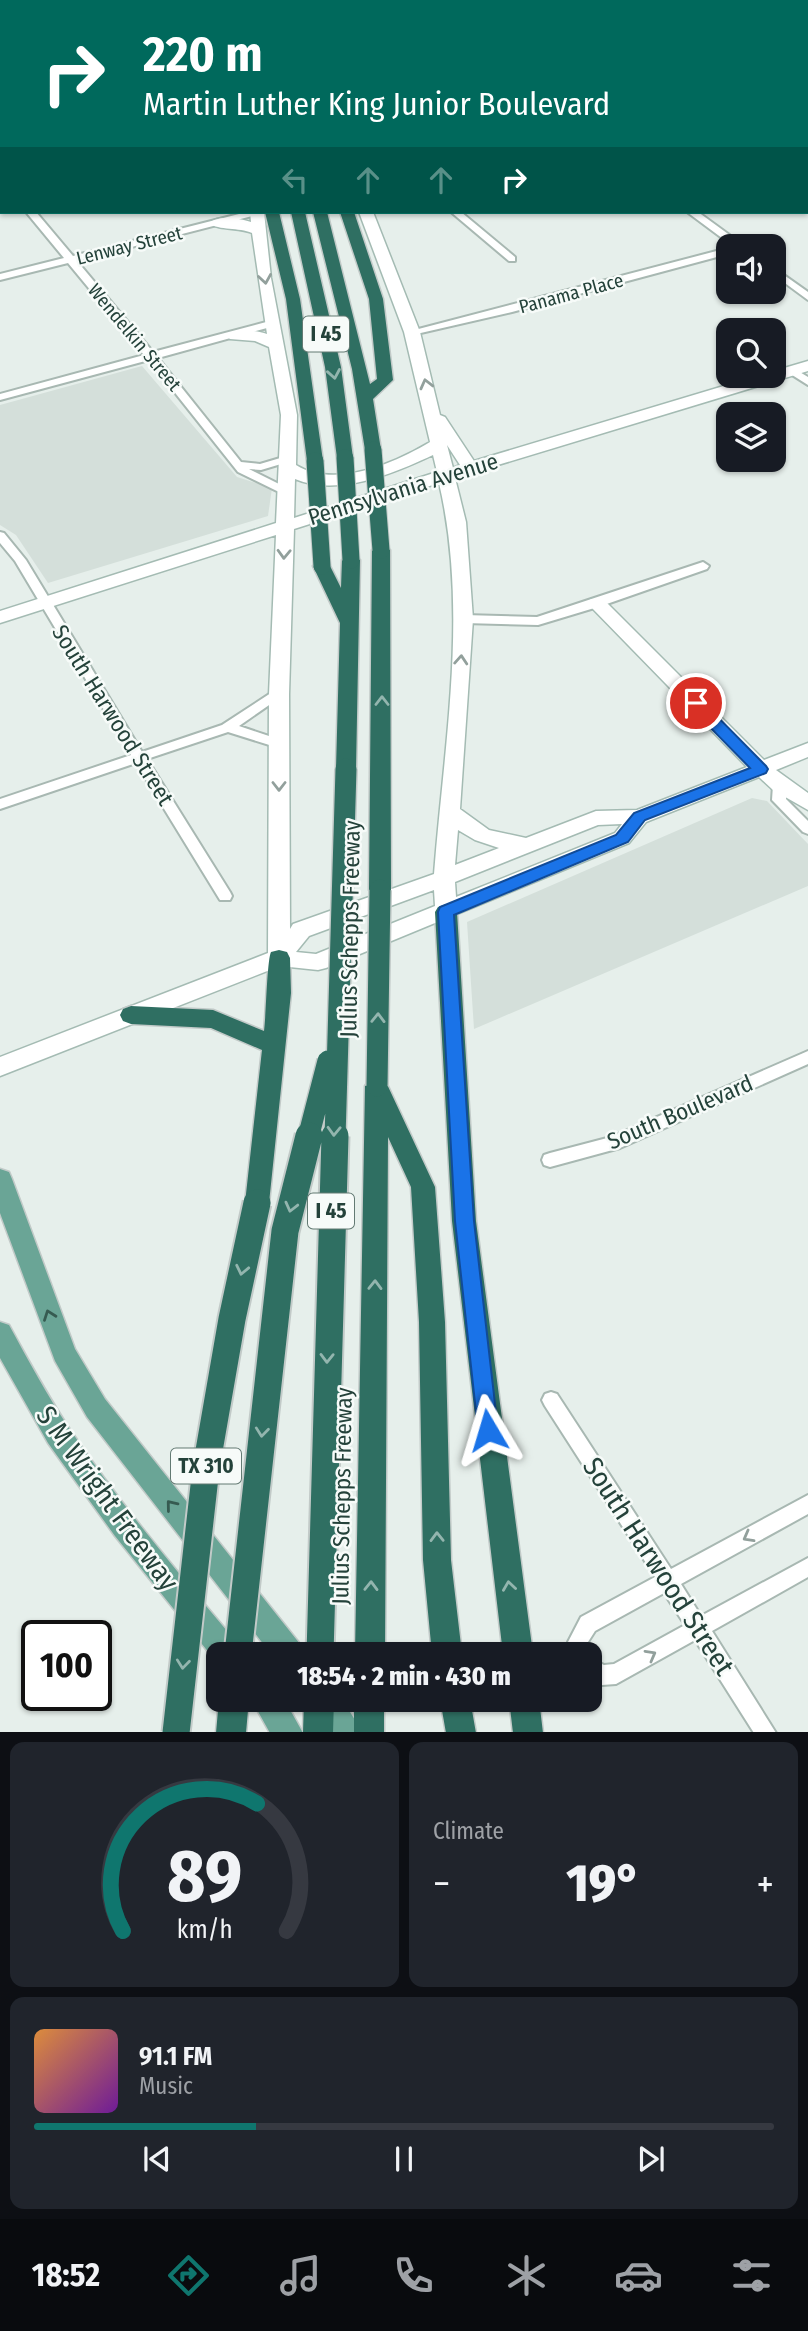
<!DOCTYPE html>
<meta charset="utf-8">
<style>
:root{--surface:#171b24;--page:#20242c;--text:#f1f3f6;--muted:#9ea1a6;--line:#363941;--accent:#0f766e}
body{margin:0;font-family:"Fira Sans Condensed",sans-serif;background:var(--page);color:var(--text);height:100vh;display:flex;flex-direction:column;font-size:26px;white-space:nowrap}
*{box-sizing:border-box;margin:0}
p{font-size:23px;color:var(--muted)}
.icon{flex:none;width:38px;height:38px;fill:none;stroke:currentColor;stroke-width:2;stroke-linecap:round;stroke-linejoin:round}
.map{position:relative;height:1732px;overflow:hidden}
.panel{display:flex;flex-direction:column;gap:10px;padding:10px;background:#0d0f14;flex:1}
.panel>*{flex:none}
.hud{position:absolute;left:0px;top:0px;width:808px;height:214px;box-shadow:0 2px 5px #0004;background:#00695c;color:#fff;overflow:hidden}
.buttons{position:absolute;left:716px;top:234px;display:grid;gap:14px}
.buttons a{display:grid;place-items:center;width:70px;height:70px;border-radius:14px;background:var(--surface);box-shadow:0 2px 5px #0004;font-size:35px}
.speed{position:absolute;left:21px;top:1620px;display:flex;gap:14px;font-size:35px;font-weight:700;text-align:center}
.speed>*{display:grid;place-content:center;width:91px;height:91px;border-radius:50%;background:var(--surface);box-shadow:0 2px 5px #0004;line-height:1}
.speed .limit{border:4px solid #111;border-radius:10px;background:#fff;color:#111}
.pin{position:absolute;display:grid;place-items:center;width:60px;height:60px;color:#fff;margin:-30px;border:4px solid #fff;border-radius:50%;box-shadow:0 2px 7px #0007}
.me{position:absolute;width:77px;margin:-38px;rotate:353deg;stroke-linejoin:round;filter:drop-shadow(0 0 5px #0008)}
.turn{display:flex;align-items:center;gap:24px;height:147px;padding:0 28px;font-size:32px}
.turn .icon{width:91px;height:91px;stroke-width:2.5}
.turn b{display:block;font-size:49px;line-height:60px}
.lanes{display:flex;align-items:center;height:66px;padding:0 28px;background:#0003;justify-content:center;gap:35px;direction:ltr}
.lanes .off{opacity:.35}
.big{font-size:52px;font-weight:800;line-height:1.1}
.panel .widget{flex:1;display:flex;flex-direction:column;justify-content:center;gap:10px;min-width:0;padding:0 24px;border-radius:14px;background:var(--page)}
.panel .dial{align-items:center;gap:0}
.dial svg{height:182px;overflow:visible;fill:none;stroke:var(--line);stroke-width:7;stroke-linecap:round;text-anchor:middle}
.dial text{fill:var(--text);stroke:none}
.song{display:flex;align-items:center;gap:21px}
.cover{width:84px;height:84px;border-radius:10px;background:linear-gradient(135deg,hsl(30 70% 55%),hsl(280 70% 35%))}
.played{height:7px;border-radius:4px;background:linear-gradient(90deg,var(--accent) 30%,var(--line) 30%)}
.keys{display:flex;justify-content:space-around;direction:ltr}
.heat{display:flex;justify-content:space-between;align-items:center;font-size:38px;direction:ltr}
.panel .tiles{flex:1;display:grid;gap:10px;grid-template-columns:1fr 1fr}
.widget:last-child{grid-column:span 2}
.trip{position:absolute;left:206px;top:1642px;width:396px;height:70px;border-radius:14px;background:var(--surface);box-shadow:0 2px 5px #0004;font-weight:800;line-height:70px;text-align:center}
.menu{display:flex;height:112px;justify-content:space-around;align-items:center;background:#090b0e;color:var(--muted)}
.menu .icon{width:49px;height:49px}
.menu .active{color:var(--accent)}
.menu b{font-size:32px;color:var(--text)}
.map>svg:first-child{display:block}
</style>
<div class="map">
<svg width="808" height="1733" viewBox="0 0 808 1733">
<rect width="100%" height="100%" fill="#e6efeb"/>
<!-- built -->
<path fill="#d4dfda" d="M142,366L237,477L272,488L268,516L48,583L16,535L0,525V405Z
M752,798L767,801L808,844V886L474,1029L467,922Z"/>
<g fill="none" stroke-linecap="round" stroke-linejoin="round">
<defs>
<path id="street" d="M41,0H49L51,2H42Z
M338,0H346L348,2H339Z
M512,0H525L509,2Z
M577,0H585L586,2H578Z
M770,0H779L781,2H771Z
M807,19H808V24H807Z
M807,130H808V136H807Z
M807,154L808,155V161L807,160Z
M0,158H2V164H0Z
M0,172L2,173V180L0,179Z
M26,212H36L73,256L247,212H262L260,214L77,261L153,352L270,321H278V325L158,358L241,462L260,464L287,456L291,457V461L261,470L249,469L289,489V493H281L238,472L149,360L0,400V394L144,355L68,263L0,280V274L64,258Z
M451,212H461L515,257V261H509Z
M687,212H698L746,247H734Z
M728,248V254L512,312L412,335L407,332Z
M774,268L808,292V300L774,275Z
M793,368L808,377V385L789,373L788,371Z
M0,532L4,533L26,560L142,752L222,725L274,691H284L285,694L239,726L284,741L286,744L284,747L279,748L228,732L147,759L230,892L232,896L230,900H220L136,763L0,809V799L131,755L15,561L0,543Z
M703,562L709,566L707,569L601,606L538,625L464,623L458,619L464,615L537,617Z
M780,780L787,785L786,799L808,821V834L803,832L772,800L773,785Z
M808,1051V1064L620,1148L550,1167L544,1165L542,1160L544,1155L550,1153L611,1137Z
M551,1392L557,1394L671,1569L808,1495V1514L681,1584L701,1616L808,1558V1577L712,1631L776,1733H754L695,1640L616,1684L602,1685L590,1679V1658L604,1665L614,1664L685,1625L664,1593L595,1631L588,1642L589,1654H569L568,1642L581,1617L655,1577L545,1406L542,1400L545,1394Z"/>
<path id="secondary" d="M183,0H200L182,2Z
M222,0H234V2H222Z
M307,0H319V2H307Z
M0,35H2V43H0Z
M250,212H264L271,278L297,415L296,465C335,489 393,464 430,442L404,332L359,212H373L420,332L440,415L445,417L474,461L757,376H774V371L808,361V371L455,478L466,522L473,619L460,809L489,830L526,838L596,811L637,810L747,767L591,607L588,603L591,599H603L764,760L808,743V757L776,770L808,793V810L773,790L759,777L646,822L629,843L326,968L318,970L280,966L0,1076V1057L268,953L269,694L276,535L0,623V611L276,523L281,415L269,347L255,341L230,339L227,336C236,328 255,330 267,334L252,233C239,227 219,231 209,223C219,215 239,218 251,222ZM447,445L460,465L453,468ZM433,455L437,472L294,518L295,479C338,497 393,474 433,455ZM439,483C469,610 444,745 434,874L293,924L290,929L289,694L294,529ZM622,824L615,833L456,897L455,882L598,825ZM458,830L475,840L499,848L455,865ZM434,890L435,906L316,954L296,952L309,936Z"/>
<path id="primary" d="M0,1169L9,1172L12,1179L75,1349L105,1399L300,1644L305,1654H271L87,1417L55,1361L0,1213Z
M0,1322L9,1325C28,1360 47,1395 69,1428C120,1504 179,1574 238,1644L243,1654H219L218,1664L115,1536L48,1443L0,1358Z
M251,1699H284L303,1733H270Z
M308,1699H342L363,1733H329Z"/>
<path id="highway" d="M250,0H262V2H250Z
M276,0H288V2H276Z
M265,212H279L300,299L323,461L315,466L307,461L286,299Z
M291,212H305L341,367L353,458L345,463L337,458L325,367Z
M313,212H327L370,384L377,379L369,299L340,212H354L383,299L393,380L373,399L381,450L379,454H367L365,450L352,369Z
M381,545L390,550L391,890L388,895L380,898L372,895L369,890L372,550Z
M351,555L360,560L356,769L353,774H339L336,769L340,623L313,566L322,561L328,562L341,588L342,560Z
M446,904L454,907L457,912L476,1221L533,1654H503L452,1221L435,912L438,907Z
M279,950L287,952L290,958L291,993L269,1203L266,1210L257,1213L248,1210L245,1203L262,1050L211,1028L131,1024L123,1021L120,1015L123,1009L131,1006L213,1010L264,1031C266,1017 267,960 271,952Z
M377,1077L385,1080L435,1187L445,1322L451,1560L462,1654H432L423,1560L419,1322L411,1187L388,1137L385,1654H355L365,1086L369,1080Z
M219,1699H249L246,1733H216Z
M304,1699H334L333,1733H303Z
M354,1699H384V1733H354Z
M440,1699H470L476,1733H446Z
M509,1699H539L543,1733H513Z"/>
</defs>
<!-- street casing -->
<use href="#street" stroke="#a8b8b2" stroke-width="4"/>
<!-- secondary casing -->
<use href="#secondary" stroke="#a4bbb3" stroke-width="3"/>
<!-- primary casing -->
<use href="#primary" stroke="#c2cac8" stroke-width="3"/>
<!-- highway casing -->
<use href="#highway" stroke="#c2cac8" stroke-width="3"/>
<!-- street -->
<use href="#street" fill="#fff" fill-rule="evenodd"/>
<!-- secondary -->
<use href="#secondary" fill="#fff" fill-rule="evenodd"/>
<!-- primary -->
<use href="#primary" fill="#6aa596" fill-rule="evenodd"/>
<!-- highway -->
<use href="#highway" fill="#2f6f62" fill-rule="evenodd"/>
<defs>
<path id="highway-bridge-far2" d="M373,450L381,550
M345,458L351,560
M315,461L322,566"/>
<path id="highway-bridge-far1" d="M377,1086L380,890
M308,1138L328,1061
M335,1138L346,769"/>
<path id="highway-bridge" d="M238,1654L285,1231L309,1136
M320,1654L335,1136
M176,1733L206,1468L232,1319L257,1203"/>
</defs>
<!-- highway-bridge-far2 casing -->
<use href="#highway-bridge-far2" stroke="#c2cac8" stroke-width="19" stroke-linecap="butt"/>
<!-- highway-bridge-far1 casing -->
<use href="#highway-bridge-far1" stroke="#c2cac8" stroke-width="24" stroke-linecap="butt"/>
<!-- highway-bridge casing -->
<use href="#highway-bridge" stroke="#c2cac8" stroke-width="31" stroke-linecap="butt"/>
<!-- highway-bridge-far2 -->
<use href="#highway-bridge-far2" stroke="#2f6f62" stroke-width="17"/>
<!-- highway-bridge-far1 -->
<use href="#highway-bridge-far1" stroke="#2f6f62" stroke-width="21"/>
<!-- highway-bridge -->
<use href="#highway-bridge" stroke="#2f6f62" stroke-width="27"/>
</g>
<!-- one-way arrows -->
<defs><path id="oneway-chevron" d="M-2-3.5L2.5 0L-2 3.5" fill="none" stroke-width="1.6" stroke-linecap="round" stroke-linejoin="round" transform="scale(1.75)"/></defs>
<g stroke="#92a09c">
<use href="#oneway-chevron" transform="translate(265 279) rotate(81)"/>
<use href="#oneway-chevron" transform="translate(426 384) rotate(-104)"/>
<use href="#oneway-chevron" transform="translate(284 554) rotate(92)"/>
<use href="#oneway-chevron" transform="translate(461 660) rotate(-86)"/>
<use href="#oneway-chevron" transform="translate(279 786) rotate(90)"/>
<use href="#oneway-chevron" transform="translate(748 1537) rotate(151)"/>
<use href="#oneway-chevron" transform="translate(651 1655) rotate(-29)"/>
</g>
<g stroke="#93b5ae">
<use href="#oneway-chevron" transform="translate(334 374) rotate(80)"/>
<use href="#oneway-chevron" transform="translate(382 701) rotate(-90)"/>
<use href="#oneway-chevron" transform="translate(378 1018) rotate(-89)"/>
<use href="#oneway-chevron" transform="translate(334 1131) rotate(92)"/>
<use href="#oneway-chevron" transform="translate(291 1207) rotate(104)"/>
<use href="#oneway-chevron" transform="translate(242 1270) rotate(102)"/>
<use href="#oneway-chevron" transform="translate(375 1285) rotate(-89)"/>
<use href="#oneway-chevron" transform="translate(327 1358) rotate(91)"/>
<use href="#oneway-chevron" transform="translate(262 1432) rotate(96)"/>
<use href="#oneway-chevron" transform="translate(437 1537) rotate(-91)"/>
<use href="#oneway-chevron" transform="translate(371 1586) rotate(-89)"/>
<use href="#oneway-chevron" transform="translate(509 1586) rotate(-98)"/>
<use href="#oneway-chevron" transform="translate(183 1664) rotate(96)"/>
</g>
<g stroke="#365b51">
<use href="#oneway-chevron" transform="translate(49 1315) rotate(-110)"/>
<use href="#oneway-chevron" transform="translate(171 1505) rotate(-129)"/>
</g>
<!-- route -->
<path fill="#1a73e8" stroke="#114b97" stroke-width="2" d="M696,698L701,700L766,766L768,769L766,773L645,820L628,842L454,915L474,1221L498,1430L495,1436L488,1439L481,1436L478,1430L455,1221L438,912L440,907L616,835L634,813L750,768L690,707L688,703Z"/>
<g text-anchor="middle" stroke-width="5" stroke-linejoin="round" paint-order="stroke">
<!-- far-street labels -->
<g font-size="19" fill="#24423a" stroke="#f7fbf9">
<text transform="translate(129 245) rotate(-14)" y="7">Lenway Street</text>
<text transform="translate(571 293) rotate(-15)" y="7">Panama Place</text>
<text transform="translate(135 337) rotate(50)" y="7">Wendelkin Street</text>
</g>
<!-- shield labels -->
<g fill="#f7fbf9" stroke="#637a73" stroke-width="2">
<rect x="303" y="316.5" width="46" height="35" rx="5"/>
<rect x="308" y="1193.5" width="46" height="35" rx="5"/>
<rect x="171" y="1448.5" width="70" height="35" rx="5"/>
</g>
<g font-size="21" font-weight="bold" fill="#24423a">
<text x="326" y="341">I 45</text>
<text x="331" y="1218">I 45</text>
<text x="206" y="1473">TX 310</text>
</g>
<!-- street labels -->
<g font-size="23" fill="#24423a" stroke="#f7fbf9">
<text transform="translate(403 489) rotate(-17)" y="8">Pennsylvania Avenue</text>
<text transform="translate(113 715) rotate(58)" y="8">South Harwood Street</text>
<text transform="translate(350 929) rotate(-89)" y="8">Julius Schepps Freeway</text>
<text transform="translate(680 1112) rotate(-23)" y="8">South Boulevard</text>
<text transform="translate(342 1496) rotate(-89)" y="8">Julius Schepps Freeway</text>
</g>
<!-- near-street labels -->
<g font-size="28" fill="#24423a" stroke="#f7fbf9">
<text transform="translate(108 1498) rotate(54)" y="10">S M Wright Freeway</text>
<text transform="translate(659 1566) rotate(57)" y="10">South Harwood Street</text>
</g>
</g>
</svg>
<div class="buttons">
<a><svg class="icon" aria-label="sound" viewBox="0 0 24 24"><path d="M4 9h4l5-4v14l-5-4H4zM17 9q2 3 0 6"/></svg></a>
<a><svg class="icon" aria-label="search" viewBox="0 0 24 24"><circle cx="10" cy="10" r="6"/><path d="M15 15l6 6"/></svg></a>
<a><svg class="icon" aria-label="layers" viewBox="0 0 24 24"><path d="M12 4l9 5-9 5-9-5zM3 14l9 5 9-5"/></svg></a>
</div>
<div class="speed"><div class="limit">100</div></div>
<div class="pin" style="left:696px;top:703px;background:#d93025"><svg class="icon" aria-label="arrive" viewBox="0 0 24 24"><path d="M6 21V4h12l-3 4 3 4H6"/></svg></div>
<svg class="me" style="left:488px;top:1430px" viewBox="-20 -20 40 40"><path d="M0-17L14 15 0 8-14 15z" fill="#1a73e8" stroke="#fff" stroke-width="4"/></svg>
<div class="trip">18:54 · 2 min · 430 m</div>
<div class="hud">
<div class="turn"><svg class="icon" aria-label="right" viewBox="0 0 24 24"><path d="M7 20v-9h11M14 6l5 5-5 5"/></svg><div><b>220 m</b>Martin Luther King Junior Boulevard</div></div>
<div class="lanes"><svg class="icon off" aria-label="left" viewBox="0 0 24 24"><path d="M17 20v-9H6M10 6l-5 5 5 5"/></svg><svg class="icon off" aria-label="ahead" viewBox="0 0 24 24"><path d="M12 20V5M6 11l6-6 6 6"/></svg><svg class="icon off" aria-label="ahead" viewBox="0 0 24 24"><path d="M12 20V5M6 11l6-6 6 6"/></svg><svg class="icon" aria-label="right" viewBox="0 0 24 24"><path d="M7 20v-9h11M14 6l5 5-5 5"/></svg></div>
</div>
</div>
<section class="panel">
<div class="tiles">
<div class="widget dial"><svg viewBox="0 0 100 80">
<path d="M14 69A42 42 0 1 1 86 69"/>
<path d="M14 69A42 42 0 0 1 73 13" stroke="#0f766e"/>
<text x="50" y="56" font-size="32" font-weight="700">89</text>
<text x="50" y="72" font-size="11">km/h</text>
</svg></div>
<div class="widget"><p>Climate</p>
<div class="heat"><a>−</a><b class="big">19°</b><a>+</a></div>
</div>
<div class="widget">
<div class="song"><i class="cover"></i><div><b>91.1 FM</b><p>Music</p></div></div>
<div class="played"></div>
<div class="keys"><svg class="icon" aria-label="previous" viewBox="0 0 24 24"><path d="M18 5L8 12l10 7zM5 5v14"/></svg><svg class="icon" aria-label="pause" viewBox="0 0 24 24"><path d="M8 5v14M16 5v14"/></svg><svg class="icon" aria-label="next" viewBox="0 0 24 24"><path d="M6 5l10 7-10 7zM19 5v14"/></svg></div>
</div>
</div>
</section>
<nav class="menu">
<b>18:52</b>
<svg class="icon active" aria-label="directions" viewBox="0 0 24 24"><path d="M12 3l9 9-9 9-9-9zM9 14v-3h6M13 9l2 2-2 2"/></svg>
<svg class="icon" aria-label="music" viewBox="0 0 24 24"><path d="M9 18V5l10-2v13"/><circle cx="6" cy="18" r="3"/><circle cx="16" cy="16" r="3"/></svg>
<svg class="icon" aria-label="phone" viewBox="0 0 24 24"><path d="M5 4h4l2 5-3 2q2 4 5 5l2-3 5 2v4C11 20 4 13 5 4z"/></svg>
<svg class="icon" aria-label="climate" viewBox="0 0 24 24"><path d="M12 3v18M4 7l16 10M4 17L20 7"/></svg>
<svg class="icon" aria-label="car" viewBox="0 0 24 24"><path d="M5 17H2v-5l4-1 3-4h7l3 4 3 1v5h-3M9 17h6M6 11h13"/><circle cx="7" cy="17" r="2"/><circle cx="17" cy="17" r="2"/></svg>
<svg class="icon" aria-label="filters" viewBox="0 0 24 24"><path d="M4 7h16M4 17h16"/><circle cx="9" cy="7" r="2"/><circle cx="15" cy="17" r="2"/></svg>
</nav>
